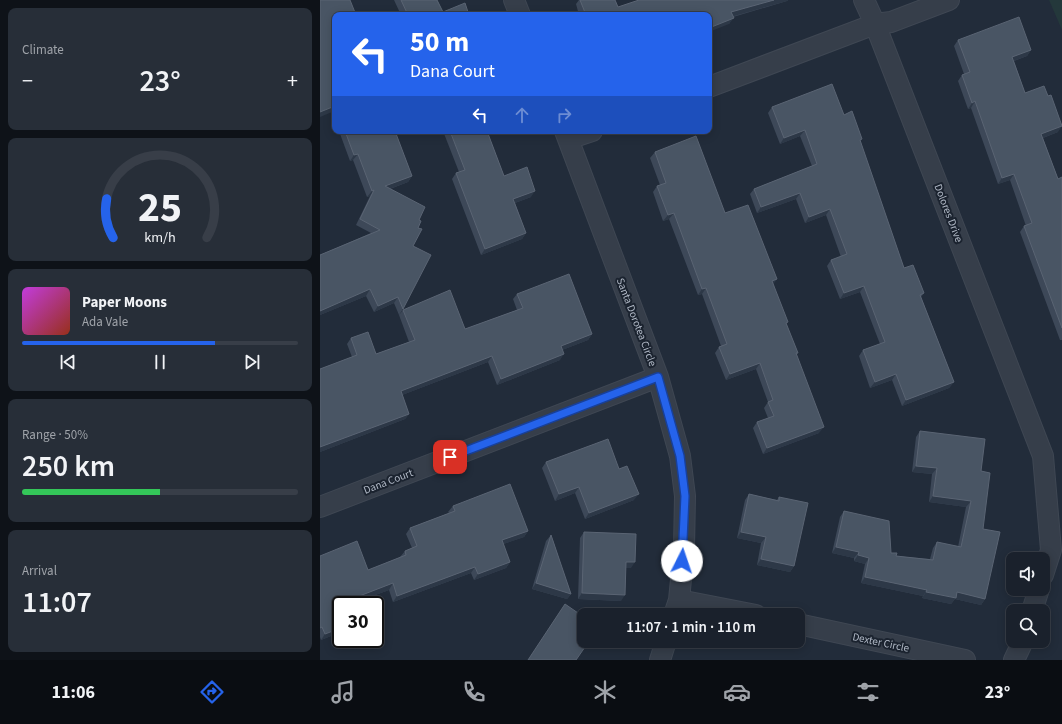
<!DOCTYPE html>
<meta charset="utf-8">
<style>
:root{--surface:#1a212c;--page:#272e38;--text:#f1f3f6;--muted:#9fa3a9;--line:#383e48;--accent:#2563eb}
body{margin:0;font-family:"Source Sans 3",sans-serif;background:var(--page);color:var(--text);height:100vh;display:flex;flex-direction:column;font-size:15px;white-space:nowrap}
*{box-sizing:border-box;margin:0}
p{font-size:13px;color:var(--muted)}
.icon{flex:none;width:22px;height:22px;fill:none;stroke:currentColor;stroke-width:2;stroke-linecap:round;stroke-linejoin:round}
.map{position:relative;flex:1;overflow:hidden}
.drawer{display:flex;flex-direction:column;gap:8px;padding:8px;background:#0e1218;width:320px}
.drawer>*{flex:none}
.hud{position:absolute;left:12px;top:12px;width:380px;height:122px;border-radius:8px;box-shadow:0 2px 10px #0003,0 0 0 1px var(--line);background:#2563eb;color:#fff;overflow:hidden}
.controls{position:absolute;left:686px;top:552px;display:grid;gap:8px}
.controls a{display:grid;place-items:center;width:44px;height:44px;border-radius:8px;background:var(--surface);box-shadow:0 2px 10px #0003,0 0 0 1px var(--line);font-size:20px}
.speed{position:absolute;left:12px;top:596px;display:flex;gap:8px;font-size:20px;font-weight:700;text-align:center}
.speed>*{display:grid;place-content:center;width:52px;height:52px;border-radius:50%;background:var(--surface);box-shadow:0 2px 10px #0003,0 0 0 1px var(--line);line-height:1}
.speed .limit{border:2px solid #111;border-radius:6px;background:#fff;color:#111}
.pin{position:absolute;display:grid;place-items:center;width:34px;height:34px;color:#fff;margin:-17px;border-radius:8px;box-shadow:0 2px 6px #0006}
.me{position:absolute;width:44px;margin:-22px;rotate:4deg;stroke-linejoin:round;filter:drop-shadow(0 0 3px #0008)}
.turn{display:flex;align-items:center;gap:14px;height:84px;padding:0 12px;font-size:18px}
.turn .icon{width:52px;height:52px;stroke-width:2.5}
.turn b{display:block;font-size:28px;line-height:34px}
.lanes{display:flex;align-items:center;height:38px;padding:0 12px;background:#0003;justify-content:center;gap:20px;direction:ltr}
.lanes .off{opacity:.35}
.big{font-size:30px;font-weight:600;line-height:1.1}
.drawer .card{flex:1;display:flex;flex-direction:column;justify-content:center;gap:6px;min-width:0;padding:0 14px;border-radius:8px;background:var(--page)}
.drawer .dial{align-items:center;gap:0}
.dial svg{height:104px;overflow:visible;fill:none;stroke:var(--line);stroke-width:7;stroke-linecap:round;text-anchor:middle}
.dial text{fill:var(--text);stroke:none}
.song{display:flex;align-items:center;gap:12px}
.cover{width:48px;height:48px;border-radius:6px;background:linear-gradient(135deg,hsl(290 70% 55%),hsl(10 70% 35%))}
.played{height:4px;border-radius:2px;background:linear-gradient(90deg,var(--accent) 70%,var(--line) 70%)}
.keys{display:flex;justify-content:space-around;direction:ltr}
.heat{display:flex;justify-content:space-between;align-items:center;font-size:22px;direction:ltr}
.charge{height:6px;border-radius:3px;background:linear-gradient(90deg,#34c759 50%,var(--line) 0)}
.trip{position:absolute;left:257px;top:608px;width:228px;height:40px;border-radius:8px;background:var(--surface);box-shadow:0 2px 10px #0003,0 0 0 1px var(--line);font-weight:600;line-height:40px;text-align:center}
.tab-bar{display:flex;height:64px;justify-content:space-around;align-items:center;background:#0a0d12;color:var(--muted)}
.tab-bar .icon{width:28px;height:28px}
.tab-bar .on{color:var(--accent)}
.tab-bar b{font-size:18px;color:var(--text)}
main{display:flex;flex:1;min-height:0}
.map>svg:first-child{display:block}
</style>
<main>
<section class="drawer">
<div class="card"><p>Climate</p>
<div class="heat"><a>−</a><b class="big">23°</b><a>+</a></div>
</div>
<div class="card dial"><svg viewBox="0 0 100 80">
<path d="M14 69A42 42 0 1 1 86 69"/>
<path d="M14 69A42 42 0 0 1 9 39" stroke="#2563eb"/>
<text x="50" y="56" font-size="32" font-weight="700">25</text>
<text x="50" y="72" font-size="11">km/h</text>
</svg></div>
<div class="card">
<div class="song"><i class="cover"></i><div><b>Paper Moons</b><p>Ada Vale</p></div></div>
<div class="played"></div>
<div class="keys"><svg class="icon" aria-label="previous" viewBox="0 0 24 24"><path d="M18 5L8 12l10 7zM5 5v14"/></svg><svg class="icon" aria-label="pause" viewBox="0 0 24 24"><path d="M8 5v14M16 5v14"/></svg><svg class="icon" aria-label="next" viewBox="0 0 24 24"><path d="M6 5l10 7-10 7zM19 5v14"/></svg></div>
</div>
<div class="card"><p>Range · 50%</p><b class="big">250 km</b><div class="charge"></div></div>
<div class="card"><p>Arrival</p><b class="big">11:07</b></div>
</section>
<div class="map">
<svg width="742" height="660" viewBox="0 0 742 660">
<rect width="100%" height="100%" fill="#222c3a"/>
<!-- green -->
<path fill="#24383b" d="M729,0H742V30Z"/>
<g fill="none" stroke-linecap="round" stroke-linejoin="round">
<defs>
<path id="minor" d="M194,0L200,15
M544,0L555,24L571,22L629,0
M389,87L555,24L723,456L731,550L723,575
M245,131L338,377L360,456L365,496L364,548L359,600L354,615
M248,139L272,131
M0,507L338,377
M359,600L436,615
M712,611L719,589
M478,624L645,660
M340,660L346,641
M694,660L703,641"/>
</defs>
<!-- minor casing -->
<use href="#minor" stroke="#3f4753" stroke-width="22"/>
<!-- minor -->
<use href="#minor" stroke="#363e4a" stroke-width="20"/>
</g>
<!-- wall -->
<path fill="#3d4858" d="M74,0H117L123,12L149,15H81Z
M259,0H295L298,7L319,0H468L467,1L413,17L409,24L389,15H259L256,4Z
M15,15V121L12,112Z
M638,40L711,50L707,56L694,61L705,93L738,132L723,138L738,179L742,177V340H740L700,232L704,226H706L690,180L678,184L651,108L648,109L638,81L642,75L644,74L634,46Z
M452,107L524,115L540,142L584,268L604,293L601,297L634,382L629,388L582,406L572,380L550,388L539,356L543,350L560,344L540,292L520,299L507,266L511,260L521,257L506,215L485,223L476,199L437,213L430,194L434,189L492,166L480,136L460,144L448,113Z
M19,131H75L92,176L88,182L70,189L99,220L98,228L93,246L83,309L79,315L74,303L54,312L46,296L0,315V255L51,233L36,225L50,196L47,197L33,160L30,161Z
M123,131H167L184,176L211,197L195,203L206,233L202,239L161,255L132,179L136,173L139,172Z
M335,152L405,213L457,279L453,284L466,325L478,353L476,355L499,433L443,454L433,428L437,422L448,418L444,408L448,402L436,369L406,380L395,353L399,347L401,346L382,294L378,295L349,219L343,221L333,192L337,186L340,185L330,158Z
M197,294L272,334L268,340L242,350L240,360L177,385L168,362L82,395L89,414L85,419L0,452V369L32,357L27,344L31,338L56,354L89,342L79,315L83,310L145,329L197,310L193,299Z
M600,431L661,471L665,599L661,605L635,599L631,604L602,598L603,596L541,583L545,564L534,561V558L512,553L520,517L524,511L571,553L576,556L610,559L613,548L617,542L638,547L646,507L609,502L612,474L592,472L596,437Z
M226,462L299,469L314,500L265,519L255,493L235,501L222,468Z
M429,494L457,500L459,497L474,566L470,572L437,565L441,543L417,538L425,500Z
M133,506L208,531L204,537L183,544L190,562L186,568L154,580L151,573L73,602L69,590L31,604L21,632L1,640L0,637V556L48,570L81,557H80L85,551L92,548L86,534L90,528L129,513L128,512Z
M264,532L311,568H306L301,601L258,599L260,538Z
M231,535L251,594L247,599L212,589L226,541Z"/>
<!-- shaded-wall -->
<path fill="#2d3847" d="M454,0H468L467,1L407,18L411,12Z
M414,18L409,24L389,32V28Z
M711,50L707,56L688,63L692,57Z
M655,101L651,108L648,109L652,103Z
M15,106V107L12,112L0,117V112Z
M742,126L738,132L717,140L721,134Z
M485,130L480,136L460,144L464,138Z
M38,154L33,160L30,161L34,155Z
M694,174L690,180L678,184L682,178Z
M92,176L88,182L61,192L65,186Z
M54,190L50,196L47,197L52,191Z
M215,191L211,197L189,205L193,199Z
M480,193L476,199L437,213L441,207Z
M510,209L506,215L485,223L489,217Z
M354,213L349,219L343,221L348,215Z
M206,233L202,239L161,255L165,249Z
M457,279L452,285V281Z
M544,286L540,292L520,299L524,293Z
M386,288L382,294L378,295L382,289Z
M50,289L46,296L0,315V311Z
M78,297L74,303L54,312L58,306Z
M272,334L268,340L237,352L241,346Z
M244,354L240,360L177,385L181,379Z
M172,356L168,362L77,397L81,391Z
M440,363L436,369L406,380L410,374Z
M576,374L572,380L550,388L555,382Z
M634,382L629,388L582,406L586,400Z
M89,414L85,419L0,452V447Z
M504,427L499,433L443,454L447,448Z
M596,466L617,468L612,474L592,472Z
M259,487L255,493L235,501L239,494Z
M319,494L314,500L265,519L269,513Z
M613,496L651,501L646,507L609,502Z
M208,531L204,537L178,546L182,540Z
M421,532L446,537L441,543L417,538Z
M516,547L539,552L534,558L512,553Z
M538,555L549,558L545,564L534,561Z
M441,559L474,566L470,572L437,565Z
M190,562L186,568L154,580L158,574Z
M306,562H315L311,568H302Z
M155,567L151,573L73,602L77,596Z
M545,577L607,590L603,596L541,583Z
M73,583L69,590L27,605L29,600Z
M216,583L251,594L247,599L212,589Z
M606,592H637L665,599L661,605L635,599L631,604L602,598Z
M262,593L305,595L301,601L258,599Z
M21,628V632L1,640L5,634Z"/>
<!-- building -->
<path fill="#495564" stroke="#5a6473" d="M0,0H30L36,15H15V106L0,112Z
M81,0H117L123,12L145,3L149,15H88Z
M260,0H295L298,7L319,0H454L411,12L414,18L389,28V15H266Z
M699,17L711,50L692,57L705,93L724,86L728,96L731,95L742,126L721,134L738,179L742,177V328L704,226L712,223L694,174L682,178L655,101L652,103L642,75L650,72L638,40Z
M512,84L524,115L532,111L542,139L540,140L584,268L593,265L604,293L600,295L634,382L586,400L576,374L555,382L543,350L565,342L544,286L524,293L511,260L527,254L510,209L489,217L480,193L441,207L434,189L497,164L485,130L464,138L452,107Z
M25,131H75L92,176L65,186L105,207L99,220L101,221L98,228L102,229L93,246L111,255L83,309L78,297L58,306L50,289L0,311V255L60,230L40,219L54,190L52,191L38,154L34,155Z
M130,131H167L184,176L207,167L215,191L193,199L206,233L165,249L136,173L145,170Z
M376,136L405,213L428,205L457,279L452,281L468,322L466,323L478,353H476L504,427L447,448L437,422L454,416L448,402L453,400L440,363L410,374L399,347L407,344L386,288L382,289L354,213L348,215L337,186L346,183L335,152Z
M249,274L272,334L241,346L244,354L181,379L172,356L81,391L89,414L0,447V369L37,355L31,338L48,332L56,354L95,340L83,310L130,290L145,329L203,308L197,294Z
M600,431L665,439L661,471L670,473L663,529L680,532L665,599L637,592L636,598L606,592L607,590L545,577L549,558L538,555L539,552L516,547L524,511L569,521L571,553H577L576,556L613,560L617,542L641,547L651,501L613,496L617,468L596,466Z
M288,439L299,469L307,466L319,494L269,513L259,487L239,494L226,462Z
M190,484L208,531L182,540L190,562L158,574L155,567L77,596L73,583L29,600L31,605H21V628L5,634L2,627L0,628V556L37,541L48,570L86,555L85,551L97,546L90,528L135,511L133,506Z
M429,494L459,501V497L488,503L474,566L441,559L446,537L421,532Z
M264,532L316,534L315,562H306L305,595L262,593Z
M231,535L251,594L216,583Z
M245,604L258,613L264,630V641H265L262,645L265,647L256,660H208Z"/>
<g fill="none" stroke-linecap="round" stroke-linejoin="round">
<defs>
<path id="route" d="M130,457L338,377L360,456L365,496L362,561"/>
</defs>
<!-- route casing -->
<use href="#route" stroke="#184099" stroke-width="10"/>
<!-- route -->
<use href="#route" stroke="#2563eb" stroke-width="7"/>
</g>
<g text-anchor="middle" stroke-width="4" stroke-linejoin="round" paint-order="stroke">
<!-- street labels -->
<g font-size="11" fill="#b1b9c6" stroke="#1b232f">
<text transform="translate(629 213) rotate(69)" y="4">Dolores Drive</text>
<text transform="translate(317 322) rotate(69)" y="4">Santa Dorotea Circle</text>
<text transform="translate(68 481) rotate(-21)" y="4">Dana Court</text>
<text transform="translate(561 642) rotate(12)" y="4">Dexter Circle</text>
</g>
</g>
</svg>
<div class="controls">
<a><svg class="icon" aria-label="sound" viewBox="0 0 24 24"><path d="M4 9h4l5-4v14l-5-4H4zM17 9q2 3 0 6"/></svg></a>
<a><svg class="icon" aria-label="search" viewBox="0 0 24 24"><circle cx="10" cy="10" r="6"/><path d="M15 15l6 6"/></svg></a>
</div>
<div class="speed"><div class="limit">30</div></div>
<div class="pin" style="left:130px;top:457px;background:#d93025"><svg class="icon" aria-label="arrive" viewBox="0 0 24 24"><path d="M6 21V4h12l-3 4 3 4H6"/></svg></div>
<svg class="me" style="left:362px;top:561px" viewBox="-20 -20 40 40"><circle r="19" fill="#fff"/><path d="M0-13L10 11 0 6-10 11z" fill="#2563eb"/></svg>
<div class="trip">11:07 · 1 min · 110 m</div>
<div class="hud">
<div class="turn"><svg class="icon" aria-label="left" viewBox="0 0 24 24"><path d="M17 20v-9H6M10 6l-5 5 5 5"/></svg><div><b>50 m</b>Dana Court</div></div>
<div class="lanes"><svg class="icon" aria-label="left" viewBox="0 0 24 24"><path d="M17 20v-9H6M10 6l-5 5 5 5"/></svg><svg class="icon off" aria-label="ahead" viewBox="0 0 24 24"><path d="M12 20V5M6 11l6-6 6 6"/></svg><svg class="icon off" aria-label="right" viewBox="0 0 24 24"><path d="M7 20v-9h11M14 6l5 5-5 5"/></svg></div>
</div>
</div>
</main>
<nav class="tab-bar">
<b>11:06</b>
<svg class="icon on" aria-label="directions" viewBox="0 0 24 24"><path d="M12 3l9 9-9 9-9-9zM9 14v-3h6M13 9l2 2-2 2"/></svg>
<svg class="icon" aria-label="music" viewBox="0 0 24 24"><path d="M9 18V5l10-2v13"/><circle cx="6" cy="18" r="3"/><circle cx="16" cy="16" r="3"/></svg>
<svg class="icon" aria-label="phone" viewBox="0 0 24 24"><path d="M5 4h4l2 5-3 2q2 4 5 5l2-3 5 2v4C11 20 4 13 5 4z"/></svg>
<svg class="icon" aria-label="climate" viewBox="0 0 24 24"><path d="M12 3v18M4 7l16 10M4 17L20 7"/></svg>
<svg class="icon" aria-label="car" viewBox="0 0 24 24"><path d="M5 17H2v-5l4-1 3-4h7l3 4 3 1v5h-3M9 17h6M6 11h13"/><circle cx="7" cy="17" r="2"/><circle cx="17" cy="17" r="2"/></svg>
<svg class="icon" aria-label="filters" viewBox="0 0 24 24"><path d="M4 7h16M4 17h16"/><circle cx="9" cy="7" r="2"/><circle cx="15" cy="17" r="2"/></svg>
<b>23°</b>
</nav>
